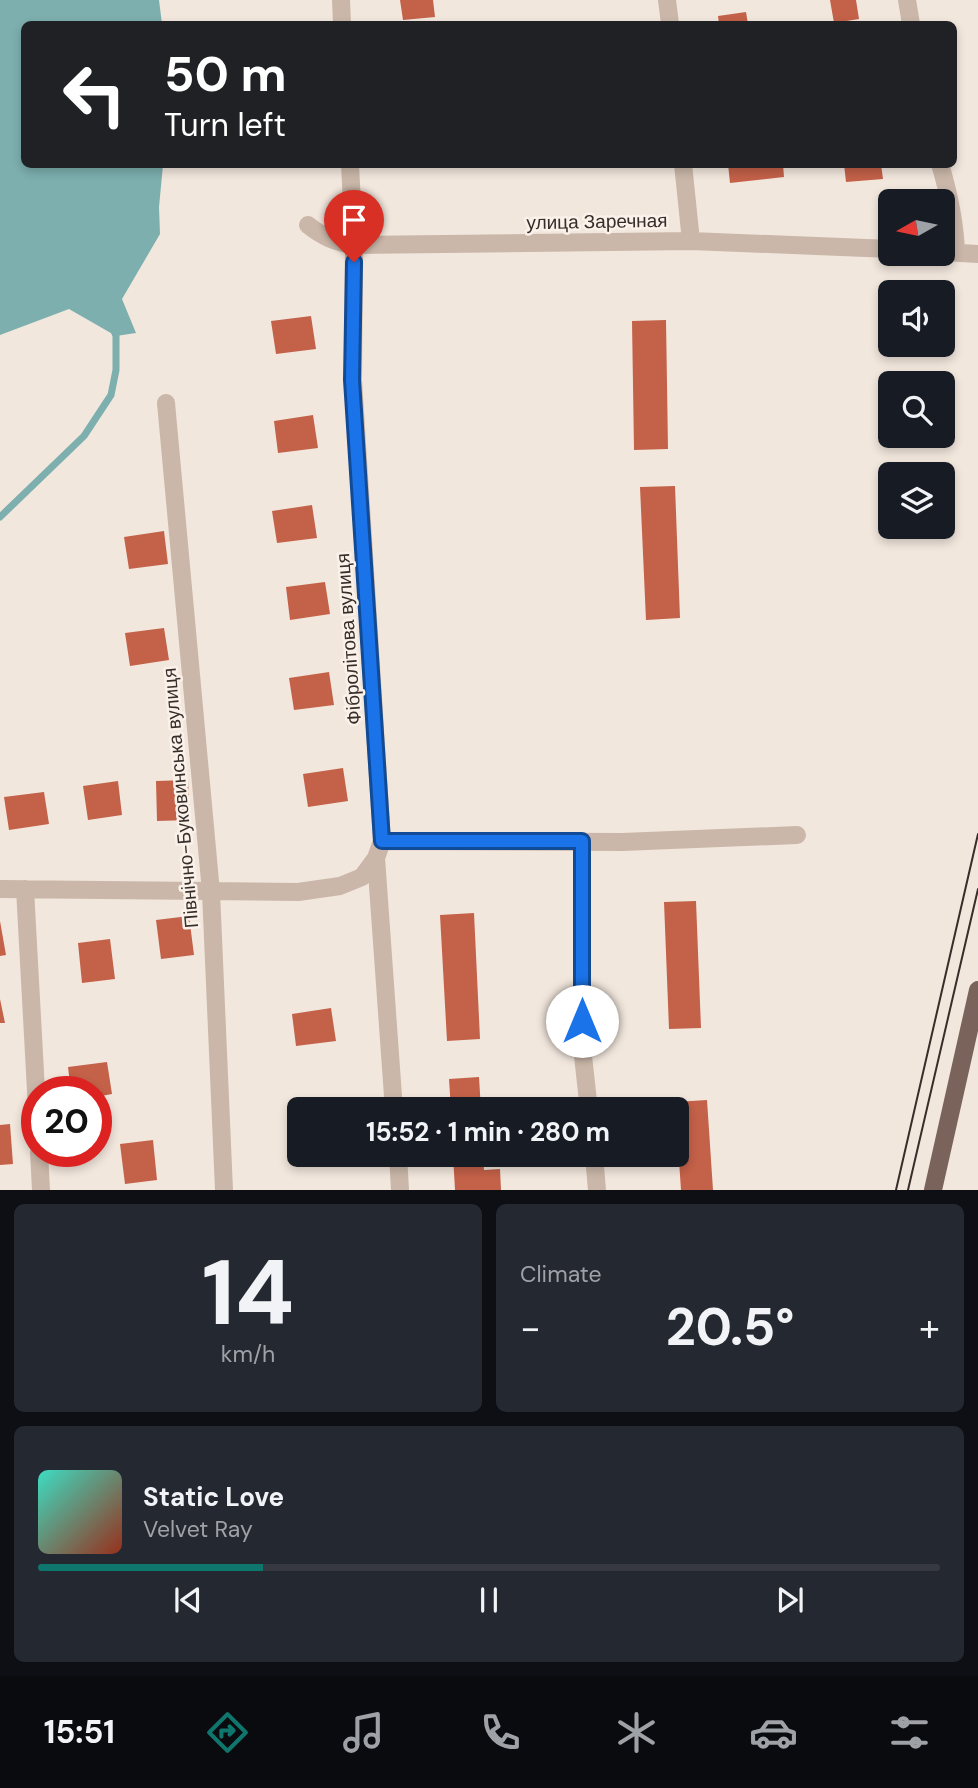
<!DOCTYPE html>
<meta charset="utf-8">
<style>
:root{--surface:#171b24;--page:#242831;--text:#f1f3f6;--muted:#9ea1a6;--line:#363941;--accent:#0f766e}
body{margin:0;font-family:"DM Sans",sans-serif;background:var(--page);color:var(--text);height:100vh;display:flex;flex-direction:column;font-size:26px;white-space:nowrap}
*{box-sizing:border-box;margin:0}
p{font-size:23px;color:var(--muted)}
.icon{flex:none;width:38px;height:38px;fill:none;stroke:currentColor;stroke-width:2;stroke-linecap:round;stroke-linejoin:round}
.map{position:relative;height:1190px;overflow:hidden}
.details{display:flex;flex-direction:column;gap:14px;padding:14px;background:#0d0f14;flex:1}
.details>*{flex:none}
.hud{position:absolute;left:21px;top:21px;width:936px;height:147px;border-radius:10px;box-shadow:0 4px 10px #0003;background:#202124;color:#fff;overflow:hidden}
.needle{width:46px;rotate:261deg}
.controls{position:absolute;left:878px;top:189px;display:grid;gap:14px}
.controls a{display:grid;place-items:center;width:77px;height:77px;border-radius:10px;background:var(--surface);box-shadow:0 4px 10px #0003;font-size:35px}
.speed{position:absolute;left:21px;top:1076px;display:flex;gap:14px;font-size:35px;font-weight:700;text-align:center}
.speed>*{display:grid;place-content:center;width:91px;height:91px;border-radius:50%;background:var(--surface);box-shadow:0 4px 10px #0003;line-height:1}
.speed .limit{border:10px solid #d22;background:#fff;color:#111}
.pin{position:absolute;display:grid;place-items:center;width:60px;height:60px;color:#fff;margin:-72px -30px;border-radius:50% 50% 50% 0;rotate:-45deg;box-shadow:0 0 7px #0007}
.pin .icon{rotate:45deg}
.me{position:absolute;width:77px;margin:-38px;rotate:0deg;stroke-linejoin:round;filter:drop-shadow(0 0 5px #0008)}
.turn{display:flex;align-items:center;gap:24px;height:147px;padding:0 28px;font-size:32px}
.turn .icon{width:91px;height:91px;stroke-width:2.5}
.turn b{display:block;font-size:49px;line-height:60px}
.big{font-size:52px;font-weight:700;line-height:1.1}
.details .tile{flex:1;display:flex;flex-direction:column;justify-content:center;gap:10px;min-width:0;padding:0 24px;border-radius:10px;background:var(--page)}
.details .dial{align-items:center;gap:0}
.dial b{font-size:91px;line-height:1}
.song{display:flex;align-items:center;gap:21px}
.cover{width:84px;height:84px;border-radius:10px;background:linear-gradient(135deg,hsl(170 70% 55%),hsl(10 70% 35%))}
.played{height:7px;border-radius:4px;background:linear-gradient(90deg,var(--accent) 25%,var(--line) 25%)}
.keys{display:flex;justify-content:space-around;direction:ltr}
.heat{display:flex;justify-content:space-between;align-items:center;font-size:38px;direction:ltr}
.details .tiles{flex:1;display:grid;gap:14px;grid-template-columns:1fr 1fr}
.tile:last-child{grid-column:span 2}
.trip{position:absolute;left:287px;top:1097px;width:402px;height:70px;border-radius:10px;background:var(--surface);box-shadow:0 4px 10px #0003;font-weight:700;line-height:70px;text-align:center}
.tabs{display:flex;height:112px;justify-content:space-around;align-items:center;background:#090b0e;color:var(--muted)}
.tabs .icon{width:49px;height:49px}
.tabs .active{color:var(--accent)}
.tabs b{font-size:32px;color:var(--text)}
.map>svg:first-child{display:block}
</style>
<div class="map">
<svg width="978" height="1190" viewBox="0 0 978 1190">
<rect width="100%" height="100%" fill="#f2e7dd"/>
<!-- water -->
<path fill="#7dafaf" d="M0,0H159L162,24H24V164L163,165L159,207L160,234L122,299L136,333L116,336L69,309L0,335Z"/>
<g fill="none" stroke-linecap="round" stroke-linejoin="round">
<!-- stream -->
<path stroke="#7dafaf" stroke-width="7" d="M0,517L84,436L111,395L116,370V336L113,328"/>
</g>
<!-- building -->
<path fill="#c46149" d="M400,0H433L435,17L403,20Z
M830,0H856L859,19L834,23Z
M746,12L748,24H719L718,16Z
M728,164H783L784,177L730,183Z
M844,164H881L883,179L846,182Z
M311,316L316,349L276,354L271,321Z
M666,320L668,449L634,450L632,321Z
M313,415L318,448L278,453L274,421Z
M675,486L680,618L646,620L640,487Z
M312,505L317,538L277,543L272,511Z
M164,531L168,564L129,569L124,537Z
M325,582L330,614L290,620L286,587Z
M164,628L169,660L130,666L125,633Z
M329,672L334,705L294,710L289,678Z
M343,768L348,801L308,807L303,774Z
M188,780L190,820L157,821L156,781Z
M118,781L122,815L88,820L83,786Z
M44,792L49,824L9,830L4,797Z
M696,901L701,1028L669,1029L664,902Z
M474,913L480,1039L447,1041L440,915Z
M189,916L194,955L161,959L156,920Z
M0,921L6,955L0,956Z
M110,939L115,979L82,983L78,943Z
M0,999L5,1023H0Z
M331,1008L336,1041L296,1046L292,1014Z
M107,1062L112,1094L96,1097V1092H71L68,1067Z
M479,1077L481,1110H451L449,1079Z
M707,1100L713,1190H681L675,1102Z
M344,1101L346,1110H305V1106Z
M10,1124L13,1164L0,1165V1125Z
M153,1140L157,1180L125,1184L120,1144Z
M453,1155H483L484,1170L500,1169L501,1190H455Z"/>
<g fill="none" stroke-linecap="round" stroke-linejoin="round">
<!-- minor -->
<path stroke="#cab7a9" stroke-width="18" d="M341,0L342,24
M667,0L670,24
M907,0L911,24
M350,164L354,245L353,380L382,841L376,858L394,1110
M683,164L691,241
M940,164C949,194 955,222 956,252
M308,225C323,237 335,242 354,245L691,241L891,249
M943,252L978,254
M166,403L211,892L224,1190
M382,841L622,842L797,835
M582,841V1047L589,1110
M0,889L298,892L340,886L362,877L376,858
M25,889L37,1109
M39,1152L41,1190
M398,1155L400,1190
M594,1155L597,1190"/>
<!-- major -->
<path stroke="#79635a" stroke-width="18" d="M933,1190L978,990"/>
<!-- tram -->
<path stroke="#372d29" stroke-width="2" d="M896,1190L978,834
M908,1190L978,889"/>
</g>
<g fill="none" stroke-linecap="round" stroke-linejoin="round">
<defs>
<path id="route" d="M354,262L352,380L382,841H582V1021"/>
</defs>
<!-- route casing -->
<use href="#route" stroke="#114b97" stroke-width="18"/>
<!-- route -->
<use href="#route" stroke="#1a73e8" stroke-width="12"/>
</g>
<g text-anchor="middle" stroke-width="5" stroke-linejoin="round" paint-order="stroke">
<!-- street labels -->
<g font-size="19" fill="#372d29" stroke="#faf2ea">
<text transform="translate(597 221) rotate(-1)" y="7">улица Заречная</text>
<text transform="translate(348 639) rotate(-94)" y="7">Фібролітова вулиця</text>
<text transform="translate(180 798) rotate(-95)" y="7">Північно-Буковинська вулиця</text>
</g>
</g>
</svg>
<div class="controls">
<a><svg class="needle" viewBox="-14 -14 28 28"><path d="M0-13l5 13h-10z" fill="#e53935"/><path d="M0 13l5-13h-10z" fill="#9ea1a6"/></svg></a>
<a><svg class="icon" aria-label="sound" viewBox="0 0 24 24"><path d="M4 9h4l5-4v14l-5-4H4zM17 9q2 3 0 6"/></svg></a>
<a><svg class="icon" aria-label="search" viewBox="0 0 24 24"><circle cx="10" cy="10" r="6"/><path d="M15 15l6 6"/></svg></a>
<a><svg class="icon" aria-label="layers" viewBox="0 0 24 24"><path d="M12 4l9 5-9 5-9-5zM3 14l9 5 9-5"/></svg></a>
</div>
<div class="speed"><div class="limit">20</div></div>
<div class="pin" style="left:354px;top:262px;background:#d93025"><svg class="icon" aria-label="arrive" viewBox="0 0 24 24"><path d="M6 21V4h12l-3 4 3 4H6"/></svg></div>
<svg class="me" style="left:582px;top:1021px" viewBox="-20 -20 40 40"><circle r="19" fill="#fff"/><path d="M0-13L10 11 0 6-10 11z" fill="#1a73e8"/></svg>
<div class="trip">15:52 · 1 min · 280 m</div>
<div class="hud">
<div class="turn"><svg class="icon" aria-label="left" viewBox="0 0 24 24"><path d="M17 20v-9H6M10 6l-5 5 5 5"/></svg><div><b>50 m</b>Turn left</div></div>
</div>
</div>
<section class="details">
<div class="tiles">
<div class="tile dial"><b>14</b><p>km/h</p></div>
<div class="tile"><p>Climate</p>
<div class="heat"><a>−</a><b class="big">20.5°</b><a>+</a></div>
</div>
<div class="tile">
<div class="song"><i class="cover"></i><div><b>Static Love</b><p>Velvet Ray</p></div></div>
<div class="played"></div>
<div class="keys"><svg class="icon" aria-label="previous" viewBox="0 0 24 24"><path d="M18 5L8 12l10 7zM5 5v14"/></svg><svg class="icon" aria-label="pause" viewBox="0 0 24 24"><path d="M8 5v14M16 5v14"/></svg><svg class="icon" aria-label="next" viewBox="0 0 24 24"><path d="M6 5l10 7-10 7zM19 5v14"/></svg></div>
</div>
</div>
</section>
<nav class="tabs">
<b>15:51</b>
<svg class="icon active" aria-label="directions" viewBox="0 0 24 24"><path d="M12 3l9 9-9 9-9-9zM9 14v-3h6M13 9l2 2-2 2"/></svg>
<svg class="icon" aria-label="music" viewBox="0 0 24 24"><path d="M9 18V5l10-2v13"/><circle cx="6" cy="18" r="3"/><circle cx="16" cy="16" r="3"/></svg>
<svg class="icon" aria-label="phone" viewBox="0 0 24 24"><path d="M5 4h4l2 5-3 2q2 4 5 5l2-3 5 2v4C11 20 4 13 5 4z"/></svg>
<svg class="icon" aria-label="climate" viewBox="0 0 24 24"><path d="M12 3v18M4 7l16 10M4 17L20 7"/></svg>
<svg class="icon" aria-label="car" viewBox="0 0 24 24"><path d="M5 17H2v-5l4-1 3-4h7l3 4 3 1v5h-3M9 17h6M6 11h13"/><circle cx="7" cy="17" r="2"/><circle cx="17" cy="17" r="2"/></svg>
<svg class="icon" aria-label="filters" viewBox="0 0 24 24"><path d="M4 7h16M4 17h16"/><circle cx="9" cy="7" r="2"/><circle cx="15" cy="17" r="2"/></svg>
</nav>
